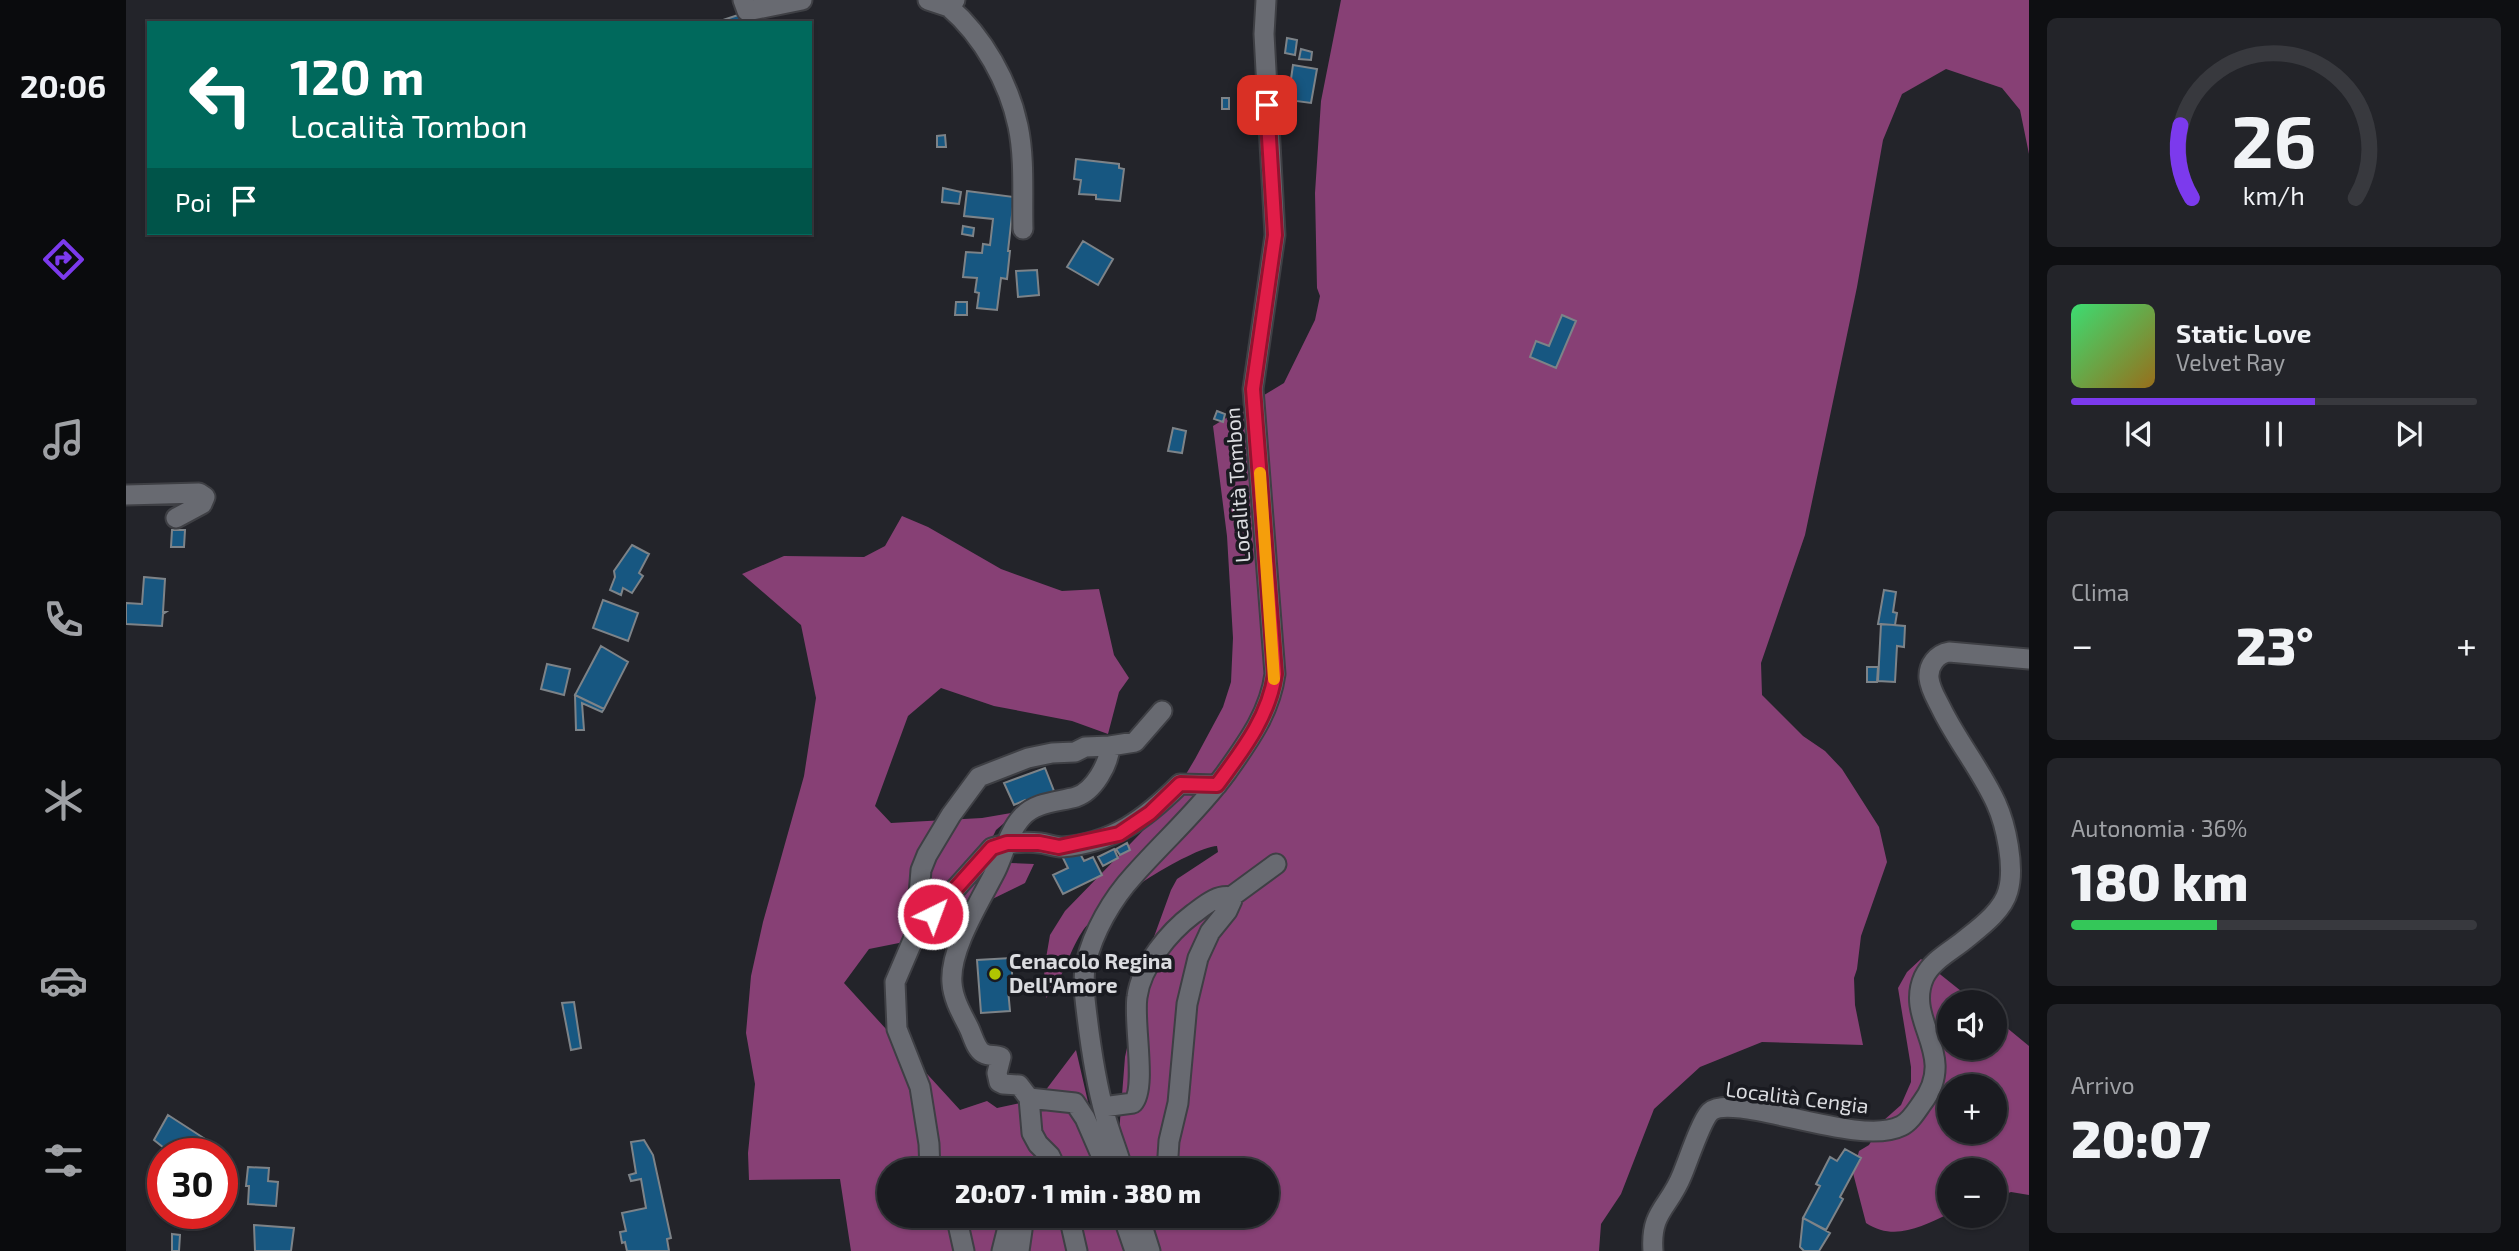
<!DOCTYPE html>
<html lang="it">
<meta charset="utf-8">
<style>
:root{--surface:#1a1b20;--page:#232429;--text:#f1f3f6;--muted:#9fa1a5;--line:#38393e;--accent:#7c3aed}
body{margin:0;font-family:"Exo 2",sans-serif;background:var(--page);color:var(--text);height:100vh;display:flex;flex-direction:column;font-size:26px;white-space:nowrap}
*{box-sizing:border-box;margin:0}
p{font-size:23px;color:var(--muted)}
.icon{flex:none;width:38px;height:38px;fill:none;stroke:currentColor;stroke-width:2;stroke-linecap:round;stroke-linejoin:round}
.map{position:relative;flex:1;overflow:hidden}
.details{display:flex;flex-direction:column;gap:18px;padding:18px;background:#0e0f12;width:490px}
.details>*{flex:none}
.top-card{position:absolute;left:21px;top:21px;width:665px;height:214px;border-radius:0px;box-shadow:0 2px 5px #0004,0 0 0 2px var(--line);background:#00695c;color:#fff;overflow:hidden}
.tools{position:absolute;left:1811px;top:990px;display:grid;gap:14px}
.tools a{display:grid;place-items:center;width:70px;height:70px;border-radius:50%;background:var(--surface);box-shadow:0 2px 5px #0004,0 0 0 2px var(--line);font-size:35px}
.speed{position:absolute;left:21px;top:1138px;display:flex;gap:14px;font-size:35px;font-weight:700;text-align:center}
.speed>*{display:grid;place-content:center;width:91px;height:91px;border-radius:50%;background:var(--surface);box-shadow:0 2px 5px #0004,0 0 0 2px var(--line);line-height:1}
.speed .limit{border:10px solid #d22;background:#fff;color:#111}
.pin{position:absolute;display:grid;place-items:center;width:60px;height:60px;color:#fff;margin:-30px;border-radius:14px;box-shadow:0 4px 10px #0006}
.me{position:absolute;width:77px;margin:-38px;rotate:42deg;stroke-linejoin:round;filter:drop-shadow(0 0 5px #0008)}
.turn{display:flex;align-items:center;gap:24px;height:147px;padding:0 28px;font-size:32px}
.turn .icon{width:91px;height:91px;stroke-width:2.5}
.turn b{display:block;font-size:49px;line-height:60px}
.then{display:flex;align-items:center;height:66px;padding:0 28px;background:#0003;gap:14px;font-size:26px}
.big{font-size:52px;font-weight:800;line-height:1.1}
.details .widget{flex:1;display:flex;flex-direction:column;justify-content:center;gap:10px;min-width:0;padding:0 24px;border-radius:10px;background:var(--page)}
.details .dial{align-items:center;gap:0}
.dial svg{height:182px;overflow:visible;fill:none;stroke:var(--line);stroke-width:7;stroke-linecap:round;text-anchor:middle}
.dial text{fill:var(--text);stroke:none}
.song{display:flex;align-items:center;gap:21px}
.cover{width:84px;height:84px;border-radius:10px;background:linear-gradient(135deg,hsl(140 70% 55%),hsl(40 70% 35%))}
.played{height:7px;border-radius:4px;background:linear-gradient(90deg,var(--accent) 60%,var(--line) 60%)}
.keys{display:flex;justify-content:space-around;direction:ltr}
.heat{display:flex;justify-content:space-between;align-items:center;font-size:38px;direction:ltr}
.charge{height:10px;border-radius:5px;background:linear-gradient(90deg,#34c759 36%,var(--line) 0)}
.trip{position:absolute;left:751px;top:1158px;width:402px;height:70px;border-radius:35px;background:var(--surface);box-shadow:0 2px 5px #0004,0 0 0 2px var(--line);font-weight:800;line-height:70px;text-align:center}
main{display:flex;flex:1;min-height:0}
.dock{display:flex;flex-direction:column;width:126px;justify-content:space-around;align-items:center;background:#0a0b0d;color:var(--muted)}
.dock .icon{width:49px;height:49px}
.dock .current{color:var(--accent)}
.dock b{font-size:32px;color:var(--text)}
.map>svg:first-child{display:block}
</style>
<main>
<nav class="dock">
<b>20:06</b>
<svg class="icon current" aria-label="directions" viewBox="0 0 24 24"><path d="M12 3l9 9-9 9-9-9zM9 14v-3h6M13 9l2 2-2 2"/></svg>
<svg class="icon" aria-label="music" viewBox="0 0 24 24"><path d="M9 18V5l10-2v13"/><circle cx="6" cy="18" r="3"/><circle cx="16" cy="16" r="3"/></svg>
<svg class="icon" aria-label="phone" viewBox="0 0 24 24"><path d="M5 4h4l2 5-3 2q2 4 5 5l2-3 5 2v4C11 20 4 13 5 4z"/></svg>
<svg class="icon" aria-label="climate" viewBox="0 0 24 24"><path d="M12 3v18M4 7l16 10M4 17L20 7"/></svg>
<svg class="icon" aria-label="car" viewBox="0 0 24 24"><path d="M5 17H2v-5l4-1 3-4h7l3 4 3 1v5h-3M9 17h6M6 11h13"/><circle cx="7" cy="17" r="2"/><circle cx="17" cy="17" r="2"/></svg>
<svg class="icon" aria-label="filters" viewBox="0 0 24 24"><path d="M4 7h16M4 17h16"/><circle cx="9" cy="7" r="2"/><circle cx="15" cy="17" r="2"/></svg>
</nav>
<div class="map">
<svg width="1903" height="1251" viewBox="0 0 1903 1251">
<rect width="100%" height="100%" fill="#23242a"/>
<!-- forest -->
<path fill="#874075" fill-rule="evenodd" d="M1215,0H1903V154L1894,110L1876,88L1820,69L1776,94L1757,140L1731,287L1679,535L1635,663L1636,695L1677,736L1699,751L1716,769L1753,827L1761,862L1735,936L1731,969L1728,978L1729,1005L1737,1045L1636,1042L1574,1067L1528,1109L1495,1194L1475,1224L1473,1251H725L714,1179L623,1180L622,1153L629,1084L620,1033L625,976L637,922L678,776L690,698L675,625L616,574L658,556L738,557L759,546L776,516L802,527L875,569L936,591L973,589L988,655L1003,678L993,692L982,734L946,721L868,706L815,688L782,716L749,806L765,823L856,818L891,812L870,830L857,857L870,865L884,863L908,864L899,883L850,907L828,932L743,949L718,983L834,1110L861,1101L871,1108L913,1099L950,1050L978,1171H763V1216H1141V1171H990L999,1057L1021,956L1045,890L1051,879L1092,852L1091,846C1063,848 971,908 956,932C942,953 937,981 920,998L918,970L924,935L939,911L1041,806L1069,759L1097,707L1105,682L1107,638L1101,536L1087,426L1158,383L1189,320L1194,296L1191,288L1189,193L1195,101Z
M1795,959L1850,1003H1824V1048H1869V1018L1903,1046V1195L1885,1192L1869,1198V1171H1824L1823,1214C1795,1226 1769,1242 1740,1223L1727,1173L1733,1151L1743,1145L1757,1121L1775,1105L1785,1082V1067L1772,988L1781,972ZM1824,1087H1869V1132H1824Z"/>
<!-- building -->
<path fill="#175781" stroke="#7d8388" stroke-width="2" d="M615,14L618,23H591V22Z
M1161,38L1171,40L1169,55L1159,53Z
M1175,49L1186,52L1185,60L1173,59Z
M1167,65L1191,69L1185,103L1162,100Z
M1096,98H1103V109H1096Z
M819,135L820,147H811V136Z
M950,159L993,164V168L998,169L994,201L970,199V195L953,194L955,180L948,179Z
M817,188L835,192L833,204L816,202Z
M841,191L888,197L882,251H884L881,279L875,278L871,310L851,308L853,293L849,292L851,278L837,277L840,252L856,253L857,244L864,245L867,219L838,216Z
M837,226L848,228L847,236L836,234Z
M957,241L987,259L972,285L941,267Z
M911,270L913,295L892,297L890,271Z
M830,302H841V315H829Z
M1436,315L1450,321L1430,368L1404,357L1410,341L1423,346Z
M1091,411L1099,414L1097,422L1088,419Z
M1047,428L1060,431L1056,453L1042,451Z
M46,530H59L58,547H45Z
M506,545L523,554L513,573L517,576L506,593L497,588L495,595L484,590L489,577L488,571Z
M18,577L39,579L37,612H40L37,614L36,626L0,624V603L16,604Z
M1758,590L1770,592L1767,612L1771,613L1769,625L1752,624Z
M477,600L512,613L502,641L467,628Z
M1755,624L1779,626L1778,647L1771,646L1769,682L1752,681Z
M475,646L502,662L478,709L449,695Z
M421,664L444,669L438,695L415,689Z
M1741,667H1752L1751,682H1741Z
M449,695L478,709L476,712L456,703L458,730H450Z
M919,768L928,791L901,804L899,800L888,805L878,783Z
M1001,843L1004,850L994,855L990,849Z
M951,848L958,861L967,857L976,875L937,894L927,875L942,868L936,856Z
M988,849L992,858L977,866L972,857Z
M885,958L887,988L882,989L884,1011L855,1013L851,960Z
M448,1002L455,1048L445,1050L436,1003Z
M42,1115L90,1146L86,1153H37V1182L25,1173L38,1148L28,1140Z
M518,1140L527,1155L545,1238L541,1239L543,1251H501L499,1242L496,1243L494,1232L500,1231L496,1213L520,1208L515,1179L505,1181L503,1175L510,1173L505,1142Z
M1719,1149L1735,1158L1714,1197L1717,1199L1700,1230L1677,1218L1694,1186L1690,1184L1704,1157L1711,1161Z
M122,1167L143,1168L142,1181L152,1182L150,1206L122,1204L123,1186H120Z
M1677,1218L1704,1233L1693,1251H1678L1674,1247Z
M128,1225L168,1228L165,1251H129Z
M46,1234L54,1235L53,1251H46Z"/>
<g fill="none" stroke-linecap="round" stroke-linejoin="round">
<defs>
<path id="minor" d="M617,0L621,11L676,0
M802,0L823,7L829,0
M823,7C857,36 883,83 892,126C899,159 896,196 897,229
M0,495L73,493L79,497L76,504L50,518
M984,746L1009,742L1036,711
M1105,897L1150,864
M790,933L795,870L801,855L825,815L853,777L902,758L926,753L949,752L959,747L984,746C983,764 968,791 950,797C932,802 909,802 896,817C883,831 878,853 870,870C855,900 823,949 826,983C827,999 836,1014 843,1028C847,1036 850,1051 859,1054C863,1056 870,1055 875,1057L871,1073L873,1082L877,1084L893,1085L903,1098L906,1133L912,1144L924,1156L931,1171
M903,1098L949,1103L959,1118L982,1171
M977,1107L1007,1103C1021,1088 1007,1022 1011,997C1015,966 1043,932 1067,914C1078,906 1091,894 1105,897L1106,900L1101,911L1084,932L1072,958L1061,1004L1052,1103L1043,1141L1041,1171
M804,1171L803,1144L794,1087L771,1029L769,982L790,933L866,848C881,843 898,841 914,843C922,844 929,847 936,847C987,843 1019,819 1054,784L1091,785
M997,1171C992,1152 984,1134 979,1115C970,1083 965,1049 961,1016C959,999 956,980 960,963C967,932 986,899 1008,875C1038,841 1073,810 1100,773C1122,742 1144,712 1149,674L1127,389L1149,235L1138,34L1140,0
M828,1216L832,1224L838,1251
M943,1216L951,1251
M997,1216L1009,1251
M1013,1216L1024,1251
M876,1251L881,1231L888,1225L896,1230L893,1251
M1527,1251C1524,1211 1543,1208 1556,1175C1562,1161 1575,1121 1584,1112C1607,1091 1732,1148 1775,1126C1784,1122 1791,1110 1796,1103C1833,1054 1778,1021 1798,977C1806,960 1827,950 1841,938C1856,926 1877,910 1882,891C1889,867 1880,825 1870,803C1855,770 1831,741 1815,708C1810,698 1804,689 1803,678C1802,665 1811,654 1823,652L1903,659"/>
</defs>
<!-- minor casing -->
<use href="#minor" stroke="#3e3f44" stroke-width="23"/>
<!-- minor -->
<use href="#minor" stroke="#686a71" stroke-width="19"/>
</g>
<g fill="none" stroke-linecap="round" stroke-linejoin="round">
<defs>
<path id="route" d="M807,914L866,848L881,843H913L933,847L993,834L1024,813L1054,784L1091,785C1116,751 1143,717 1149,674L1127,389L1149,235L1141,105"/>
</defs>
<!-- route casing -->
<use href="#route" stroke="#92132f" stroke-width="18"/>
<!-- route -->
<use href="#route" stroke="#e11d48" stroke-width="12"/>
<!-- slow -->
<path stroke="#f59e0b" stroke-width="12" d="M1134,473L1148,679"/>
</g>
<!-- markers -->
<circle fill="#b0c502" stroke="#1a1b21" stroke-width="2.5" cx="869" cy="974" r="7"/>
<g text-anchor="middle" stroke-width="7" stroke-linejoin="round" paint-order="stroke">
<!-- street labels -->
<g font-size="21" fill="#dbdce0" stroke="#1a1b21">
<text transform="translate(1112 485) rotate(-94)" y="7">Località Tombon</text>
<text transform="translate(1671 1098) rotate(7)" y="7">Località Cengia</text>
</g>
<!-- poi labels -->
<g font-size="21" font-weight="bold" fill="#dbdce0" stroke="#1a1b21" text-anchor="start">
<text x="883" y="969">Cenacolo Regina<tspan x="883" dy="24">Dell'Amore</tspan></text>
</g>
</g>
</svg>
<div class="tools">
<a><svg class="icon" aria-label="sound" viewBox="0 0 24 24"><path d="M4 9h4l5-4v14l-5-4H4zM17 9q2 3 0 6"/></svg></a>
<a>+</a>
<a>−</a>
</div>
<div class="speed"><div class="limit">30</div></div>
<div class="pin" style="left:1141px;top:105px;background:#d93025"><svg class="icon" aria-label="arrive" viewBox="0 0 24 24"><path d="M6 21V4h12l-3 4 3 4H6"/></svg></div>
<svg class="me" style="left:807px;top:914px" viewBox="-20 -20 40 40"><circle r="17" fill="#e11d48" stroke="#fff" stroke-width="3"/><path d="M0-11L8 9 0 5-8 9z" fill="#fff"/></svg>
<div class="trip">20:07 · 1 min · 380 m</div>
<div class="top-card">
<div class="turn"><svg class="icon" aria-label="left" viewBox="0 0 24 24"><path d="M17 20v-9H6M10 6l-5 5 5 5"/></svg><div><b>120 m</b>Località Tombon</div></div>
<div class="then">Poi<svg class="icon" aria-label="arrive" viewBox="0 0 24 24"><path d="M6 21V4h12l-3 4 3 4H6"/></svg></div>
</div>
</div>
<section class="details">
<div class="widget dial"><svg viewBox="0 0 100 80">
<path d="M14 69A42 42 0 1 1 86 69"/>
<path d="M14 69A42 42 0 0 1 9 37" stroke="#7c3aed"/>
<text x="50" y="56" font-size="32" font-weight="700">26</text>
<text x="50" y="72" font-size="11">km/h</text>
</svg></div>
<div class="widget">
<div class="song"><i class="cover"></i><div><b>Static Love</b><p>Velvet Ray</p></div></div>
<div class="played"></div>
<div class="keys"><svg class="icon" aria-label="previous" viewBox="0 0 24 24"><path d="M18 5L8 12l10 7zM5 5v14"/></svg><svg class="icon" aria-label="pause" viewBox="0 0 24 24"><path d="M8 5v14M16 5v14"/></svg><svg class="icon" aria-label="next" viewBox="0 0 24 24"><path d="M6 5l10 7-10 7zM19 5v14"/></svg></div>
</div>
<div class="widget"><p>Clima</p>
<div class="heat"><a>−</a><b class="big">23°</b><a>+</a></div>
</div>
<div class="widget"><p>Autonomia · 36%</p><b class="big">180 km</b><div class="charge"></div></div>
<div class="widget"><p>Arrivo</p><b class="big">20:07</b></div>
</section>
</main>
